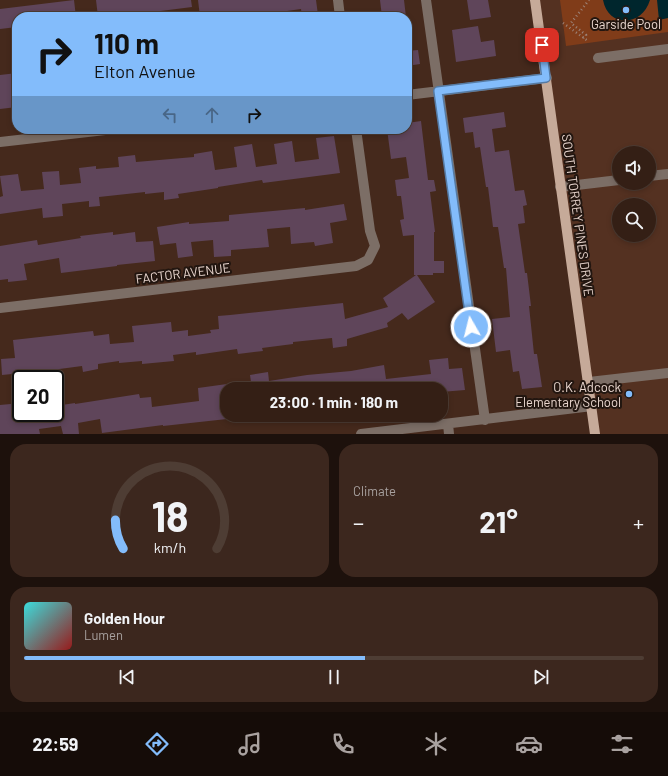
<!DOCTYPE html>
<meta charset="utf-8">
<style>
:root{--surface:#341f15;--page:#3c271e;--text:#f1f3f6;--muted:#a9a2a0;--line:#4e3d34;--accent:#83bcfb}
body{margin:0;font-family:Barlow,sans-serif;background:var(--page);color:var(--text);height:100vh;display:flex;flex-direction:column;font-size:15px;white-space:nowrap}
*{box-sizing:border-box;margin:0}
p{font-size:13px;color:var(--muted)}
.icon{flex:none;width:22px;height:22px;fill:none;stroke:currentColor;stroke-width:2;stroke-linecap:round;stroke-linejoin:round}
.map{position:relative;height:434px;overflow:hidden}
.panel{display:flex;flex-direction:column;gap:10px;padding:10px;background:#1d110c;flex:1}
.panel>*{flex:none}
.banner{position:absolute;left:12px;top:12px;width:400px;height:122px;border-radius:16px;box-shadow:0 2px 6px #0003,0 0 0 1px var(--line);background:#83bcfb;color:#111;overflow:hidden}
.controls{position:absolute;left:612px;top:146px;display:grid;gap:8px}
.controls a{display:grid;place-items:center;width:44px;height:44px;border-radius:50%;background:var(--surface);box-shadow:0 2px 6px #0003,0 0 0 1px var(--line);font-size:20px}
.speed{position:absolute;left:12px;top:370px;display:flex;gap:8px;font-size:20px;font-weight:700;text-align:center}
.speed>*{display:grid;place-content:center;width:52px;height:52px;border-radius:50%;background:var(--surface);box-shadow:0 2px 6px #0003,0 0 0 1px var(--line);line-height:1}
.speed .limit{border:2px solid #111;border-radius:6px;background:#fff;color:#111}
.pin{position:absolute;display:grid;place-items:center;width:34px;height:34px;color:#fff;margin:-17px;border-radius:8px;box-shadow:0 2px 6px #0006}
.me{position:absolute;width:44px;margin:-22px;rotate:352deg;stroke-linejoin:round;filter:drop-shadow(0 0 3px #0008)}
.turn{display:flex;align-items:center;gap:14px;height:84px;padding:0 16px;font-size:18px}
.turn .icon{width:52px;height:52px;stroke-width:2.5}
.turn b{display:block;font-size:28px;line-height:34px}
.lanes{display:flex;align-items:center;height:38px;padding:0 16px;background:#0003;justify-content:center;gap:20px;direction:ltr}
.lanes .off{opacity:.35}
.big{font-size:30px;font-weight:700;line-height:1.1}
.panel .widget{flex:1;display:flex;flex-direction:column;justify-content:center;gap:6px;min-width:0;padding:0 14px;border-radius:16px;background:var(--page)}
.panel .dial{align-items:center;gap:0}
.dial svg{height:104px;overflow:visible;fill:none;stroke:var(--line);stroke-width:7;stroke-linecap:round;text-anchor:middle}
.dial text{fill:var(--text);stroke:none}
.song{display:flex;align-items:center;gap:12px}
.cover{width:48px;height:48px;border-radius:6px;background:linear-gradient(135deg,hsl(180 70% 55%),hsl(0 70% 35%))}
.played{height:4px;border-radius:2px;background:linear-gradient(90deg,var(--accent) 55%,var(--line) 55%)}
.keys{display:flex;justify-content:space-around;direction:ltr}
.heat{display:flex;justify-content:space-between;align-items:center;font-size:22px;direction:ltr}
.panel .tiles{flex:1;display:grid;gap:10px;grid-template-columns:1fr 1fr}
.widget:last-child{grid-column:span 2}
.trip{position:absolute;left:220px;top:382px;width:228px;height:40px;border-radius:16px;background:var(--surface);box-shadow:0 2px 6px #0003,0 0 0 1px var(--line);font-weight:700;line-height:40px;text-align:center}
.dock{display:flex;height:64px;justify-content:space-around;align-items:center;background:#150c08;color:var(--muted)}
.dock .icon{width:28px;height:28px}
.dock .active{color:var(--accent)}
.dock b{font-size:18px;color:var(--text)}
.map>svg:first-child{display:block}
</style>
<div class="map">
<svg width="668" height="434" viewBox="0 0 668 434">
<rect width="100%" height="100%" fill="#45291c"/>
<!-- built -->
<path fill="#543121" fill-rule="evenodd" d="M535,0H668V434H596ZM619,153H649V183H619ZM619,205H649V235H619Z"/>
<!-- green -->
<path fill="#803c19" d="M560,0H668V32L566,46Z"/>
<!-- water -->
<path fill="#00262d" d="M603,0H650C642,27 608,28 603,0Z
M657,0H668V18L659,20Z"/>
<!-- building -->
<path fill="#5f455a" d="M74,0L76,17H17V27L0,29V9Z
M96,0H191L192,7L153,12V14L145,15V17H98Z
M198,0H316L318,15L302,17L301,9L273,13V17H258L257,12L233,15V17H200Z
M380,0H404L406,17H382Z
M467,0H488L491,17L470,20Z
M478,26L481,42L494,40L496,56L456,62L452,30Z
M418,50L420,64L407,66V51Z
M17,73V107L0,109V75Z
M504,112L506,127L492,129L495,152L509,150L515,191L524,190L527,205L523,206L525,223L518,224L525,273H527L531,306H529L534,354H537L542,387L522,389L519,371L513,372L510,350L496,352L492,319L510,317L506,268H504L498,227H493L488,187H486L480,147L475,148L473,132L465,133L463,118Z
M421,121L428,180H434L436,191L430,192L435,232H434V261H444V273H433V275H417L435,302L408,320L402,313L387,323L388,327L347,339V346L333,348L332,338L293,342V344L262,348L263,351L238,354L237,349L196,355V352L173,355L174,361L142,364V361L119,363V361L98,364V369L83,372L82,366L37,372V378L22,379V373L2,375L1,359L15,358L13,340L93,331L94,336L109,334L110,344L134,342L132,326L171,322L172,332L188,330V336L211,333L210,330L219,329L218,316L230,315L343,303L345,319L388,307L383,298L416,275H414V235L403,236L400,220L404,219L401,196H397L395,180L409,178L406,157L391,159L387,129H407V123Z
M334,136L340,173L263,183L262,180L218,187V188L178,194L179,198L164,200V192L145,194V192L99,197L100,206L89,207V201L62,204L63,216L43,218L42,208L0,214V197L3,196L0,176L18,174L21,191L44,189L42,172L59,171L60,185L81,183L79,168L96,166V169L119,167L118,157L135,155L136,162L194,157V154L212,151L215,170L237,167L234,147L252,144L256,167L277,164L274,144L292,141L295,162L319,159L316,138Z
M344,204L347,220L330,223L333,243L315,246L314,242L291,244L290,227L267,229L269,247L231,250V256L214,257L213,240L191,242L193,256L178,258L176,243L160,245L157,227L189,222V224L229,221V215L305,208V210Z
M113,232V235L135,232L136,242L153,241L155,261L117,265V266L61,273L59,258L24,264L27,280L8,282V279L0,280V246L37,240L38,245L81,238L80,236Z
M448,358L449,369L462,368L465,390L441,392V389H364V388L354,389H252L250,375L268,372L269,381L307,375L351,371L384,365L386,379L431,374L429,360Z
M227,384V419L163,426V425L102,433L100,419L78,423L79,434H63L61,426L39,429L40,434H0V405L21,403V413H55V406L75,403V404L139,394L140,398L151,397L152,407L199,401L198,388Z"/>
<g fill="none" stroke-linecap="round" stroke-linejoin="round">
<!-- path -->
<path stroke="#9c847a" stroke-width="2.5" stroke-dasharray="1 3" stroke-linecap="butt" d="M563,23L588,41
M583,38L586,35L571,23L589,0"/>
<!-- minor -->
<path stroke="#7c6e66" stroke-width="10" d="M338,0L340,17
M426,0L485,420
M598,58L668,49
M407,95L547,78
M0,142L114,129
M649,176L668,174
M560,187L619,180
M0,308L356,266L368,260L375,246L370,231L356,129
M589,382L668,373
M448,424L449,434
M361,434L592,406"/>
<!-- major -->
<path stroke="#c6aa99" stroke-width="10" d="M535,0L595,434"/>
</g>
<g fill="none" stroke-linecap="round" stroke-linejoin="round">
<defs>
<path id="route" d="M471,327L438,91L546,78L542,45"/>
</defs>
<!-- route casing -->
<use href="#route" stroke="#557aa3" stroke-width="10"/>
<!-- route -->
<use href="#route" stroke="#83bcfb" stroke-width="7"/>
</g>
<!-- markers -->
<g fill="#83bcfb" stroke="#221610" stroke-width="1.5">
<circle cx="626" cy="10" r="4"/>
<circle cx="629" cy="394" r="4"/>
</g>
<g text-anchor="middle" stroke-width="4" stroke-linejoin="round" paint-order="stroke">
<!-- poi labels -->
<g font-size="13" fill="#e9d6ce" stroke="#221610">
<text x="626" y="29">Garside Pool</text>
<text x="621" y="392" text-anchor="end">O.K. Adcock<tspan x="621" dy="15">Elementary School</tspan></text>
</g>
<!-- street labels -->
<g font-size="13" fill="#e9d6ce" stroke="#221610">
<text transform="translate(578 215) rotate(82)" y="5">SOUTH TORREY PINES DRIVE</text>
<text transform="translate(183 273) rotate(-7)" y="5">FACTOR AVENUE</text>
</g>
</g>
</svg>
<div class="controls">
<a><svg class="icon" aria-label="sound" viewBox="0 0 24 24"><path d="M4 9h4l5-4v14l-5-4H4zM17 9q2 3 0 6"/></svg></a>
<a><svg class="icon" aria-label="search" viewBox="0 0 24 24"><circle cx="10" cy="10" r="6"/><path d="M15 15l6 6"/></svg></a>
</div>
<div class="speed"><div class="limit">20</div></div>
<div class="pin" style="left:542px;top:45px;background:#d93025"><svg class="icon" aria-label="arrive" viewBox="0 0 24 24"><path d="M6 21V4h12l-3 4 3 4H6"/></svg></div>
<svg class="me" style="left:471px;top:327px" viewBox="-20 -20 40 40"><circle r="17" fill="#83bcfb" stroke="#fff" stroke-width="3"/><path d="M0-11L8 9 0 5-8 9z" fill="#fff"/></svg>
<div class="trip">23:00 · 1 min · 180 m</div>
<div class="banner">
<div class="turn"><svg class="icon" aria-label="right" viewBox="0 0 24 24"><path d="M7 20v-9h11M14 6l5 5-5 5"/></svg><div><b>110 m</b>Elton Avenue</div></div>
<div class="lanes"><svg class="icon off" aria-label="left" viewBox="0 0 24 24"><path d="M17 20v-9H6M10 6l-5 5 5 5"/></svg><svg class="icon off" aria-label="ahead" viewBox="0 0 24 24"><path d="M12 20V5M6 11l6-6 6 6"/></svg><svg class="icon" aria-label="right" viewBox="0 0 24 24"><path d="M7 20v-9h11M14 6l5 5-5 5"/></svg></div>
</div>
</div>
<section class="panel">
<div class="tiles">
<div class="widget dial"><svg viewBox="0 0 100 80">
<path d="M14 69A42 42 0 1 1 86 69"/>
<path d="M14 69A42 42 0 0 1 8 47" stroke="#83bcfb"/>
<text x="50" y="56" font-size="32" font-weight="700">18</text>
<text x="50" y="72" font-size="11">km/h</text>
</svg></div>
<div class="widget"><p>Climate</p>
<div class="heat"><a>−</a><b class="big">21°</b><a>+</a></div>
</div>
<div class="widget">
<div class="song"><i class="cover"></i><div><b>Golden Hour</b><p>Lumen</p></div></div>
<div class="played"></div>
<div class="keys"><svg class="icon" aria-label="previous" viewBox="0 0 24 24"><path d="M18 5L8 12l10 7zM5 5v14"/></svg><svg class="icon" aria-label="pause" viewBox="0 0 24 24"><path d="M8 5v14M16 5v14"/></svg><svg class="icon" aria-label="next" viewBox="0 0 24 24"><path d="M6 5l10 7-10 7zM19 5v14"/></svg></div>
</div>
</div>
</section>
<nav class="dock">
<b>22:59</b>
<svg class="icon active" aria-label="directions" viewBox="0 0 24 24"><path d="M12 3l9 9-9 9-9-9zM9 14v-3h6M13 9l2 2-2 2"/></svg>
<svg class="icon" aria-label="music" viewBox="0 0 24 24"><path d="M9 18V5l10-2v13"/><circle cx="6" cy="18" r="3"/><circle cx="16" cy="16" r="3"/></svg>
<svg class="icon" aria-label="phone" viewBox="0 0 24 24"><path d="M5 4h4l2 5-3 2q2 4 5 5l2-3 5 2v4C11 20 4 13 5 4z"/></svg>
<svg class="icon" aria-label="climate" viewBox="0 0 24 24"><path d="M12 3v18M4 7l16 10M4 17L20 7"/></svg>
<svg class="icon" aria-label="car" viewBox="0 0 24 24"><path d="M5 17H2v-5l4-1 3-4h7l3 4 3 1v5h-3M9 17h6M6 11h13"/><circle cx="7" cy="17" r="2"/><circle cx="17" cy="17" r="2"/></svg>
<svg class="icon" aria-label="filters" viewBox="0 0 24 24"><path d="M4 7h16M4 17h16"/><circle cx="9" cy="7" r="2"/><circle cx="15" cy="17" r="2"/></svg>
</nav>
